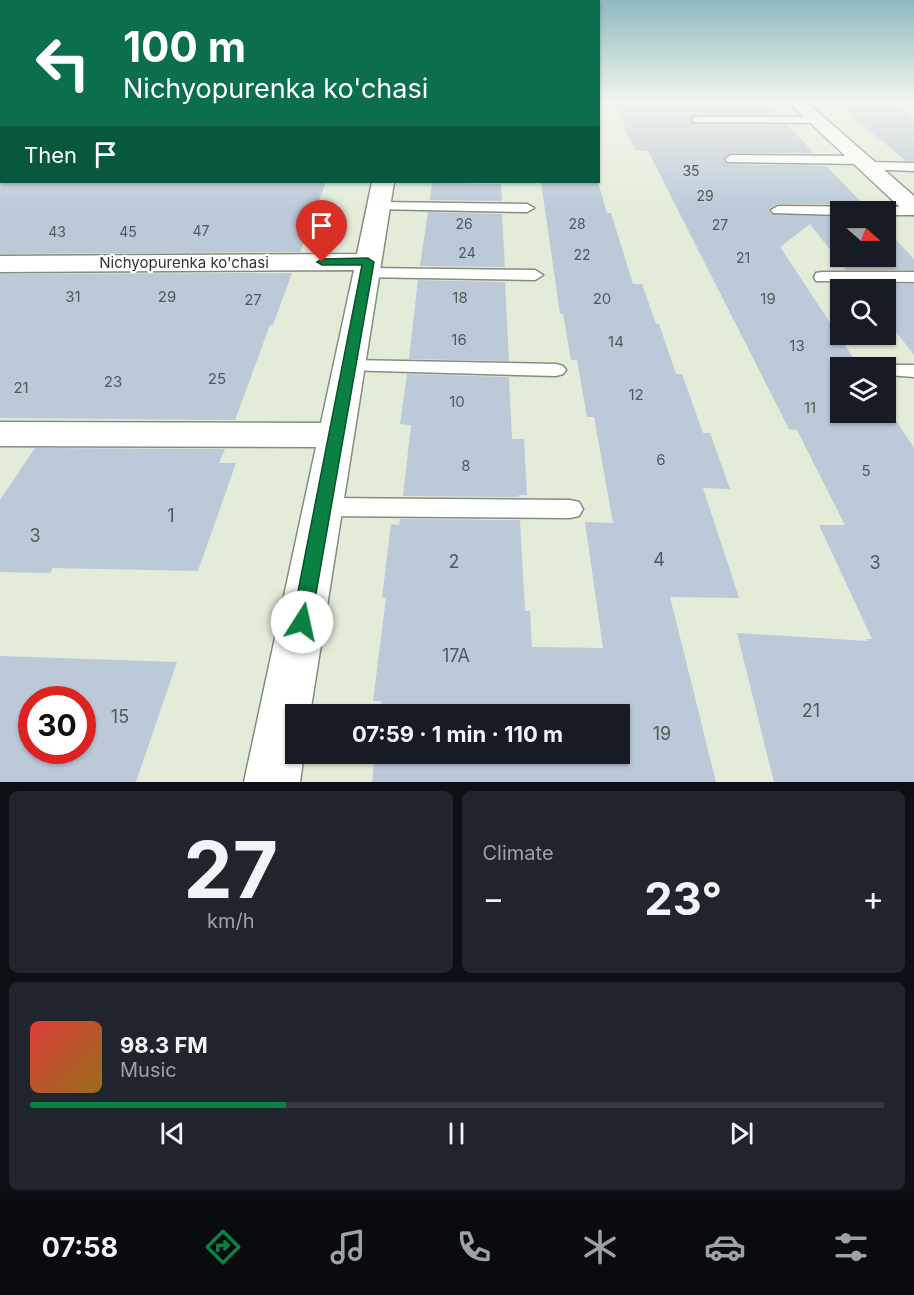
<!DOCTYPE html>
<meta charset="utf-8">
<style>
:root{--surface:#171b24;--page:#20242c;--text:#f1f3f6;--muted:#9ea1a6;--line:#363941;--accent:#0b8043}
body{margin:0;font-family:Inter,sans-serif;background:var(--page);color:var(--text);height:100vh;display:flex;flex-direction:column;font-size:22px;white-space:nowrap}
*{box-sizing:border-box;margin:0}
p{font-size:20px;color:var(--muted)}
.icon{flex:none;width:33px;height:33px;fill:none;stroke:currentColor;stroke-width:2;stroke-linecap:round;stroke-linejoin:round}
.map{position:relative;height:782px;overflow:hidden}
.side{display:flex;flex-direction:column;gap:9px;padding:9px;background:#0d0f14;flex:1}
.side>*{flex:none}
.guide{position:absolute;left:0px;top:0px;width:600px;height:183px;box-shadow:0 2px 4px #0004;background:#0b6e4f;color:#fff;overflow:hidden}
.needle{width:39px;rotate:110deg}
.controls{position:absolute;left:830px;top:201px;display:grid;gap:12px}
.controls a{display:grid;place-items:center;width:66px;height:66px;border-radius:0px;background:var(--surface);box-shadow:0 2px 4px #0004;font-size:30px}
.speed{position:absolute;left:18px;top:686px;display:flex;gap:12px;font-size:30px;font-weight:700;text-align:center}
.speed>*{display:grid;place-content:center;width:78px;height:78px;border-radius:50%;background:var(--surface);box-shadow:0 2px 4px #0004;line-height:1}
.speed .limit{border:9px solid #d22;background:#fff;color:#111}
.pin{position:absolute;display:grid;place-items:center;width:51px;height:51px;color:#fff;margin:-62px -26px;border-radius:50% 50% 50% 0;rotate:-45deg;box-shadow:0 0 6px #0007}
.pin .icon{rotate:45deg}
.me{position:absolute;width:66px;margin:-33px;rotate:10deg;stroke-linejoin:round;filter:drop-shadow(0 0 4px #0008)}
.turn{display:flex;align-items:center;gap:21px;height:126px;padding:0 24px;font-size:27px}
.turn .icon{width:78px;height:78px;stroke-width:2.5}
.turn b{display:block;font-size:42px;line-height:51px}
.then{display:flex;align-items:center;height:57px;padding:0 24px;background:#0003;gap:12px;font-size:22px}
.big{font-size:45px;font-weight:700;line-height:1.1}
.side .tile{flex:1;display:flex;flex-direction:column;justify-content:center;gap:9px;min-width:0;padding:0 21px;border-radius:9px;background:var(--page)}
.side .dial{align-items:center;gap:0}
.dial b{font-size:78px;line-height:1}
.song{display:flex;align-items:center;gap:18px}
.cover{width:72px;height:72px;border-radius:9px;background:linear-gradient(135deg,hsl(0 70% 55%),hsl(40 70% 35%))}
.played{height:6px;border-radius:3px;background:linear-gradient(90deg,var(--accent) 30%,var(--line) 30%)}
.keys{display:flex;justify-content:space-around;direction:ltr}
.heat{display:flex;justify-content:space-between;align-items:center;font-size:33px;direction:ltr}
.side .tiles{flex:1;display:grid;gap:9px;grid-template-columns:1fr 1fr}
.tile:last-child{grid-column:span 2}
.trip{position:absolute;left:285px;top:704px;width:345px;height:60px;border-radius:0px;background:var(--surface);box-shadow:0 2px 4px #0004;font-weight:700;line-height:60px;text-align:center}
.tab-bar{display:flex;height:96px;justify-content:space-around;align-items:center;background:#090b0e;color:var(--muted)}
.tab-bar .icon{width:42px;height:42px}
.tab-bar .active{color:var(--accent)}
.tab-bar b{font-size:27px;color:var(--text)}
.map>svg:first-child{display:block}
</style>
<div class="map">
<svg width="914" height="782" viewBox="0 0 914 782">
<rect width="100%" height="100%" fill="#e3ecd9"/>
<!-- building -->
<path fill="#bbc9d9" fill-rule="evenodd" d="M613,100H764L778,115H697L691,117V122L693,124L787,125L814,153H731L724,157L723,160L727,164L826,166L863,204H778L769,209L771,214L840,217V256H885V228L914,259V270H846L810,224L780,247L860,368H840V412H885V404L914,448V782H774L737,633L867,641L866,639H872L819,525H845L797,430L789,429L648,151L635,150Z
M833,100H888L914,119V161H906Z
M0,182H326L300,252L0,254Z
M541,182H598L607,213H611L633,284H642L656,324H659L676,374H682L703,433H710L730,489L703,488L739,598L670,597L716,782H372L375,753H620V714H380L381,701H373L386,598H382L391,524L399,525L400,519L520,520L525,611H530L532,647L603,648L585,522L613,523L594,417H587L577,360H571L563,314H560Z
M432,183L501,184L502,201L430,200Z
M428,212L502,214L505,267L420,266Z
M292,273L273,325H270L235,420L0,418V274Z
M418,280L505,282L509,361L409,359Z
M857,284H914V355L885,318V290H862Z
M407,374L509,377L512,439H524L527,495H519V497L403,496L411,425L400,424Z
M35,448L225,449L219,463H236L198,571L53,568L50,573L0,572V500Z
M0,656L177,662L136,782H0ZM32,699H82V750H32Z"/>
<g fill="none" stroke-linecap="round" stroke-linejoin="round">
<defs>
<path id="lane" d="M697,117H815L821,120L815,123L693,122V118Z
M731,155L861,156L867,160L861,164L727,162L725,159Z
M868,162L914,163V171L863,169L862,166L863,163Z
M379,202L527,204L534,208L527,212L374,209L372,206L374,203Z
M778,206L914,207V215H885V212H840V215L773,213L771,210Z
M366,268L535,270L543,275L535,280L360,277L358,273Z
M822,272H914V282L816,281L814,277L816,273Z
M349,360L556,364L563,366L566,370L563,374L556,376L342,370L339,366L342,362Z
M895,365H914V377L888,375L885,371L888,367Z
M323,498L570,500L579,502L583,509L579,516L570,518L323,516L314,514L310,507L314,500Z"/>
<path id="street" d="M786,100H804L914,196V215L906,213Z
M372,182H394L310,714H296V753H304L300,782H244L316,447L0,446V422L321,423L354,270L0,272V256L357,254Z"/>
<path id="secondary" d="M0,100H2L0,107Z"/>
</defs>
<!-- lane casing -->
<use href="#lane" stroke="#858d7c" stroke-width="3"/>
<!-- street casing -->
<use href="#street" stroke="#858d7c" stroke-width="3"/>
<!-- secondary casing -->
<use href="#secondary" stroke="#858d7c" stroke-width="3"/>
<!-- lane -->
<use href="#lane" fill="#fff" fill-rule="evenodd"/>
<!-- street -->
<use href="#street" fill="#fff" fill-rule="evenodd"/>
<!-- secondary -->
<use href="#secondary" fill="#fff" fill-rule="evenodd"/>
</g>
<!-- sky -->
<linearGradient id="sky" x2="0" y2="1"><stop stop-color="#8db9c0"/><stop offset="0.48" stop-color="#f2f6ee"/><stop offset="1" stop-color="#f2f6ee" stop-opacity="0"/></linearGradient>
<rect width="914" height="210" fill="url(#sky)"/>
<!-- route -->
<path fill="#0b8043" stroke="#07532c" stroke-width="1.5" d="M368,258L374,262L311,622L308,628L302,630L295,628L292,622L362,265H322L317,262L322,259Z"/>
<g text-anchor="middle" stroke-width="4.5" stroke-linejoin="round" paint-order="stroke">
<!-- far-number labels -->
<g font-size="14" fill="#545a58">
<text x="691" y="176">35</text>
<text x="705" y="201">29</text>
<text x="464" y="229">26</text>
<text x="577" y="229">28</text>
<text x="720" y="230">27</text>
<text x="201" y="236">47</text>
<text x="57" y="237">43</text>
<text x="128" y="237">45</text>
<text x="467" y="258">24</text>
<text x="582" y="260">22</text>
<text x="743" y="263">21</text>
</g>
<!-- far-street labels -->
<g font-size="15" fill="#31352d" stroke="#fff">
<text x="184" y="268">Nichyopurenka ko'chasi</text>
</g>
<!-- number labels -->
<g font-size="15" fill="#545a58">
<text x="73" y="302">31</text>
<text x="167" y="302">29</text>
<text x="460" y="303">18</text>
<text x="602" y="304">20</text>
<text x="768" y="304">19</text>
<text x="253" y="305">27</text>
<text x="459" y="345">16</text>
<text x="616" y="347">14</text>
<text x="797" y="351">13</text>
<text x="217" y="384">25</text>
<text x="113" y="387">23</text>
<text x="21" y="393">21</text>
<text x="636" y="400">12</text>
<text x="457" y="407">10</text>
<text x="810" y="413">11</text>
<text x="661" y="465">6</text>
<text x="466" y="471">8</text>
<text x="866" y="476">5</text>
</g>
<!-- near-number labels -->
<g font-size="18" fill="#545a58">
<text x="171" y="522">1</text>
<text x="35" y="542">3</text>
<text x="659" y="566">4</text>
<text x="454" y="568">2</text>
<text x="875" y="569">3</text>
<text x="456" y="662">17A</text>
<text x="811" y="717">21</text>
<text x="120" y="723">15</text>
<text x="662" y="740">19</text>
</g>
</g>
</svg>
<div class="controls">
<a><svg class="needle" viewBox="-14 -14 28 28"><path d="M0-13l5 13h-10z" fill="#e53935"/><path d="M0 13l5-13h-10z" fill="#9ea1a6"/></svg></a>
<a><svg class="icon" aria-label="search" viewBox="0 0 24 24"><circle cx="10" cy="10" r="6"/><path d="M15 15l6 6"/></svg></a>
<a><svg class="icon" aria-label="layers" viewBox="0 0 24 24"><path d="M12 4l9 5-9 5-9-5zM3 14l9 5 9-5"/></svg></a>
</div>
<div class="speed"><div class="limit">30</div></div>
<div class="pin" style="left:322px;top:262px;background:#d93025"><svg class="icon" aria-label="arrive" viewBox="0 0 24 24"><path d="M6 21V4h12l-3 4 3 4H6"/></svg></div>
<svg class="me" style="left:302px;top:622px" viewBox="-20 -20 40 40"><circle r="19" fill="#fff"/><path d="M0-13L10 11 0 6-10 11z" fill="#0b8043"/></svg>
<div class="trip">07:59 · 1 min · 110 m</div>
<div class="guide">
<div class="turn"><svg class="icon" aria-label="left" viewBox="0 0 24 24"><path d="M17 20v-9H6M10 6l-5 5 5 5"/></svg><div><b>100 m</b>Nichyopurenka ko'chasi</div></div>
<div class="then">Then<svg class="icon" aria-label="arrive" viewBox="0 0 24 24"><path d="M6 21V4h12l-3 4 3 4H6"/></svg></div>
</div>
</div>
<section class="side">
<div class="tiles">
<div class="tile dial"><b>27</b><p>km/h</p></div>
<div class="tile"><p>Climate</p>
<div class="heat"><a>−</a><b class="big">23°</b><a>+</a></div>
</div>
<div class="tile">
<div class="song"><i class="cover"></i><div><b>98.3 FM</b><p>Music</p></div></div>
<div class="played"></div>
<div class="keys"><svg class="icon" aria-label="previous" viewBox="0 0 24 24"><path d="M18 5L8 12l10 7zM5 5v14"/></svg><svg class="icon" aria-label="pause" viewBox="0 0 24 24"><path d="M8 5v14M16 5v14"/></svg><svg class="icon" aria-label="next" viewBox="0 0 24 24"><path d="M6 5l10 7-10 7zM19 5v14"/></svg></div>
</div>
</div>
</section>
<nav class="tab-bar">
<b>07:58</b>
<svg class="icon active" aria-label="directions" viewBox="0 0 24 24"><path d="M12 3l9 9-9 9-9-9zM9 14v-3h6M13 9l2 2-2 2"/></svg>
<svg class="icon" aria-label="music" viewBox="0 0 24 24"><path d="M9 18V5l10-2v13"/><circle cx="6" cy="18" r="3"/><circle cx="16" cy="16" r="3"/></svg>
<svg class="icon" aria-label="phone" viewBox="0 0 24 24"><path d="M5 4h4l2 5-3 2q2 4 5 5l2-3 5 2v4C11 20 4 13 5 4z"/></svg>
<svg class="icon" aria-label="climate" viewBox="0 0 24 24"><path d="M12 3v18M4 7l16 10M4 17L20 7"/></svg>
<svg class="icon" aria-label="car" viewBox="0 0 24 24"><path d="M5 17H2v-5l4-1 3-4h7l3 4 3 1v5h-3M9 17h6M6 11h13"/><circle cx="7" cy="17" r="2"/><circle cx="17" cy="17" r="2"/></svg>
<svg class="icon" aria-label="filters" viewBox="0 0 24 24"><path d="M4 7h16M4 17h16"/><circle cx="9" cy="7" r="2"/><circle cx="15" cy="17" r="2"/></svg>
</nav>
